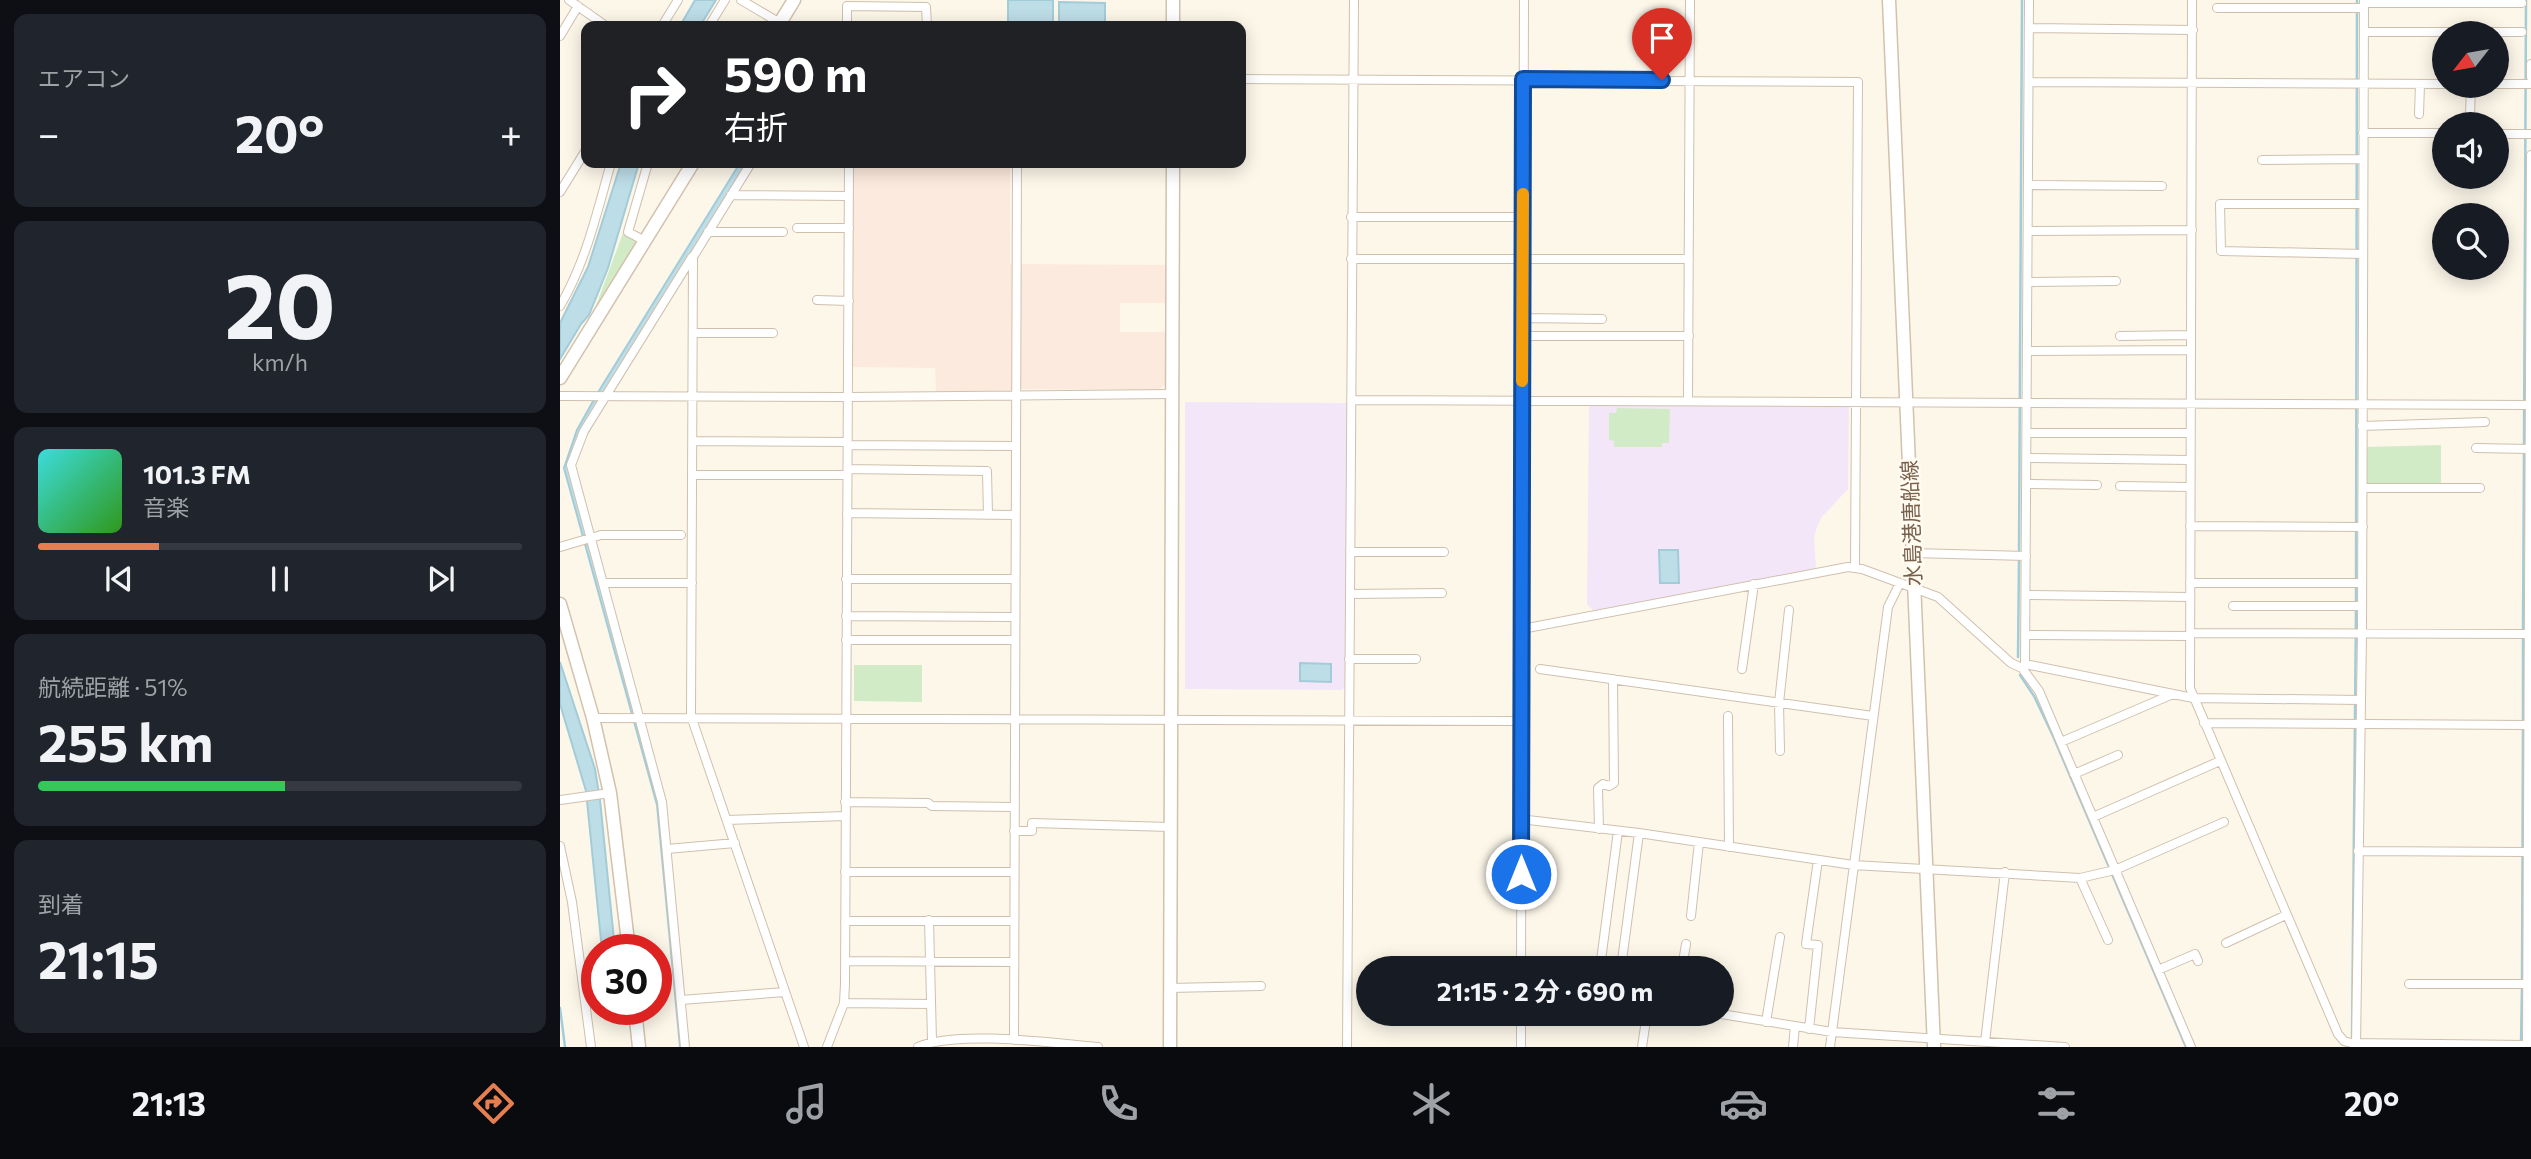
<!DOCTYPE html>
<html lang="ja">
<meta charset="utf-8">
<style>
:root{--surface:#171b24;--page:#20242c;--text:#f1f3f6;--muted:#9ea1a6;--line:#363941;--accent:#e67f50}
body{margin:0;font-family:Commissioner,"Noto Sans JP",sans-serif;background:var(--page);color:var(--text);height:100vh;display:flex;flex-direction:column;font-size:26px;white-space:nowrap}
*{box-sizing:border-box;margin:0}
p{font-size:23px;color:var(--muted)}
.icon{flex:none;width:38px;height:38px;fill:none;stroke:currentColor;stroke-width:2;stroke-linecap:round;stroke-linejoin:round}
.map{position:relative;flex:1;overflow:hidden}
.drawer{display:flex;flex-direction:column;gap:14px;padding:14px;background:#0d0f14;width:560px}
.drawer>*{flex:none}
.guide{position:absolute;left:21px;top:21px;width:665px;height:147px;border-radius:14px;box-shadow:0 4px 18px #0003;background:#202124;color:#fff;overflow:hidden}
.needle{width:46px;rotate:239deg}
.tools{position:absolute;left:1872px;top:21px;display:grid;gap:14px}
.tools a{display:grid;place-items:center;width:77px;height:77px;border-radius:50%;background:var(--surface);box-shadow:0 4px 18px #0003;font-size:35px}
.speed{position:absolute;left:21px;top:934px;display:flex;gap:14px;font-size:35px;font-weight:700;text-align:center}
.speed>*{display:grid;place-content:center;width:91px;height:91px;border-radius:50%;background:var(--surface);box-shadow:0 4px 18px #0003;line-height:1}
.speed .limit{border:10px solid #d22;background:#fff;color:#111}
.pin{position:absolute;display:grid;place-items:center;width:60px;height:60px;color:#fff;margin:-72px -30px;border-radius:50% 50% 50% 0;rotate:-45deg;box-shadow:0 0 7px #0007}
.pin .icon{rotate:45deg}
.me{position:absolute;width:77px;margin:-38px;rotate:0deg;stroke-linejoin:round;filter:drop-shadow(0 0 5px #0008)}
.turn{display:flex;align-items:center;gap:24px;height:147px;padding:0 28px;font-size:32px}
.turn .icon{width:91px;height:91px;stroke-width:2.5}
.turn b{display:block;font-size:49px;line-height:60px}
.big{font-size:52px;font-weight:700;line-height:1.1}
.drawer .tile{flex:1;display:flex;flex-direction:column;justify-content:center;gap:10px;min-width:0;padding:0 24px;border-radius:14px;background:var(--page)}
.drawer .dial{align-items:center;gap:0}
.dial b{font-size:91px;line-height:1}
.song{display:flex;align-items:center;gap:21px}
.cover{width:84px;height:84px;border-radius:10px;background:linear-gradient(135deg,hsl(180 70% 55%),hsl(110 70% 35%))}
.played{height:7px;border-radius:4px;background:linear-gradient(90deg,var(--accent) 25%,var(--line) 25%)}
.keys{display:flex;justify-content:space-around;direction:ltr}
.heat{display:flex;justify-content:space-between;align-items:center;font-size:38px;direction:ltr}
.charge{height:10px;border-radius:5px;background:linear-gradient(90deg,#34c759 51%,var(--line) 0)}
.trip{position:absolute;left:796px;top:956px;width:378px;height:70px;border-radius:35px;background:var(--surface);box-shadow:0 4px 18px #0003;font-weight:700;line-height:70px;text-align:center}
.dock{display:flex;height:112px;justify-content:space-around;align-items:center;background:#090b0e;color:var(--muted)}
.dock .icon{width:49px;height:49px}
.dock .selected{color:var(--accent)}
.dock b{font-size:32px;color:var(--text)}
main{display:flex;flex:1;min-height:0}
.map>svg:first-child{display:block}
</style>
<main>
<section class="drawer">
<div class="tile"><p>エアコン</p>
<div class="heat"><a>−</a><b class="big">20°</b><a>+</a></div>
</div>
<div class="tile dial"><b>20</b><p>km/h</p></div>
<div class="tile">
<div class="song"><i class="cover"></i><div><b>101.3 FM</b><p>音楽</p></div></div>
<div class="played"></div>
<div class="keys"><svg class="icon" aria-label="previous" viewBox="0 0 24 24"><path d="M18 5L8 12l10 7zM5 5v14"/></svg><svg class="icon" aria-label="pause" viewBox="0 0 24 24"><path d="M8 5v14M16 5v14"/></svg><svg class="icon" aria-label="next" viewBox="0 0 24 24"><path d="M6 5l10 7-10 7zM19 5v14"/></svg></div>
</div>
<div class="tile"><p>航続距離 · 51%</p><b class="big">255 km</b><div class="charge"></div></div>
<div class="tile"><p>到着</p><b class="big">21:15</b></div>
</section>
<div class="map">
<svg width="1971" height="1047" viewBox="0 0 1971 1047">
<rect width="100%" height="100%" fill="#fdf7ea"/>
<!-- commercial -->
<path fill="#fdeade" d="M293,163H450V264L607,265V303H560V332H607V382L599,390L460,389L449,394L376,393L375,368L292,367Z"/>
<!-- education -->
<path fill="#f4e6f9" d="M625,402L787,403L786,687L781,690L625,689Z
M1029,402L1289,405L1288,489L1261,518L1257,527L1254,537L1256,570L1034,611L1027,604Z"/>
<!-- green -->
<path fill="#d2ebc7" d="M63,233L75,240L76,246L31,319Z
M1057,408L1110,409L1109,443H1102V447H1054V441L1049,440V413H1056Z
M1881,445V485L1809,486L1806,482V447Z
M294,665H362V702L294,701Z"/>
<!-- water -->
<path fill="#bddde7" stroke="#a3ccd9" stroke-width="2" d="M135,0H156L140,26H120Z
M448,0H493V26H448Z
M499,2L545,3V26H499Z
M61,163H79L48,268L29,315L21,324L0,359V323L28,267Z
M180,163H188L127,260L9,465L100,801L123,1047H120L97,805L4,468L17,430L37,394Z
M1099,550H1118L1119,583H1100Z
M0,662L35,769L40,800L55,950H42L26,791L0,704Z
M740,663L771,664V682L740,681Z"/>
<g fill="none" stroke-linecap="round" stroke-linejoin="round">
<!-- stream -->
<path stroke="#a3ccd9" stroke-width="2.5" d="M1964,445L1966,0
M1459,552L1462,0
M1796,603L1797,0
M1963,631L1964,452
M1458,657L1459,559
M1460,675L1474,696L1493,736L1626,1047
M1963,722V637
M1962,981L1963,728
M0,1008L5,1047
M1792,1040L1796,609
M1961,1044L1962,987"/>
<defs>
<path id="street" d="M9,0L46,26
M181,0L220,23
M1632,0L1630,688L1778,1034L1784,1041L1791,1043L1967,1045L1971,155
M1804,3H1962
M1657,8H1804
M102,26L118,0
M149,26L165,0
M287,26V6L366,7L367,26
M1469,28L1633,30
M1804,32H1962
M0,36L18,6
M1971,64V77
M681,79L1298,82L1295,568
M1469,82L1885,84
M1937,84H1971
M1859,114L1860,84
M1910,115L1911,86
M1803,133H1885
M1937,134H1971
M1702,160L1803,159
M191,163L133,257L131,716L244,1047
M1468,185L1602,186
M0,192L26,150
M171,195L288,196
M791,217H963
M237,228H289
M1468,231L1632,230
M148,232H223
M85,241L68,232L88,163
M1803,254L1661,251L1660,204H1803
M791,259H1129
M1468,282L1556,281
M257,300L289,301
M0,306C26,262 37,212 51,163
M962,318L1042,319
M133,333H213
M962,336H1129
M1560,336L1631,335
M1468,351L1631,350
M0,396L288,397L612,394
M791,400L1971,405
M1128,401L1130,0
M1802,426L1925,422
M1467,433H1630
M133,441L287,442
M288,445L455,446
M1916,448L1970,449
M1467,458L1630,460
M288,469L427,471L428,515
M132,475H287
M1467,484L1537,485
M1560,486L1630,487
M1803,488H1920
M287,513L455,515
M1630,526L1803,527
M0,547L41,535H121
M790,552H884
M1353,553L1466,556
M286,579H454
M44,583H132
M1630,583H1802
M790,594L882,593
M1466,595L1630,597
M1673,606H1802
M286,616L454,617
M962,629L1288,567L1302,569L1378,597L1451,663L1462,668L1479,691L1631,1047
M1630,633L1969,634
M1465,635L1630,636
M286,640H454
M789,659H856
M1465,664L1469,0
M1463,666L1465,664L1633,698L1801,700
M980,669L1313,716
M1182,669L1194,584
M1168,716L1169,847
M33,718L961,721
M1644,723L1968,725
M1501,742L1613,694
M1220,751L1219,703L1229,610
M1514,774L1558,755
M0,800L50,793
M285,802L368,803L372,806L454,807
M1533,817L1660,761
M960,819L1079,833L1293,865L1520,878L1548,940
M167,820L286,816
M1039,829L1038,788L1043,784L1049,786L1054,783L1053,679
M454,831H472V823L610,827
M0,846L12,902L31,1047
M107,849L175,843
M1798,851L1967,852
M285,872H454
M1520,878L1555,870L1664,822
M1131,916L1139,842
M369,920L372,1041
M285,921H454
M1666,943L1726,915
M285,961L454,962
M961,968L964,0
M1040,968L1058,831
M1061,968L1079,833
M1122,968L1126,944
M1598,970L1635,954L1638,961
M1849,984H1967
M610,988L701,986
M121,1000L225,992
M284,1003L371,1004
M961,1013V1047
M1155,1013L1272,1032L1505,1047
M1206,1022L1220,937
M1249,1029L1258,945L1246,944L1258,860
M454,1040L457,163
M1425,1042L1445,872
M125,1047L102,802L11,465L24,431L132,257
M267,1047L284,1003L285,984L289,163
M358,1047C397,1030 493,1043 538,1047
M787,1047L794,0
M1082,1047L1086,1020
M1233,1047L1235,1026
M1270,1047L1328,607L1340,583
M1796,1047L1802,633L1804,0"/>
<path id="secondary" d="M613,0V26
M1329,0L1374,1047
M218,26L234,0
M0,378L133,163
M0,604L33,718L50,793L69,950
M75,1010L79,1047
M610,1047L613,163"/>
</defs>
<!-- street casing -->
<use href="#street" stroke="#cfc0ae" stroke-width="10"/>
<!-- secondary casing -->
<use href="#secondary" stroke="#d2c1ac" stroke-width="15"/>
<!-- street -->
<use href="#street" stroke="#fff" stroke-width="8"/>
<!-- secondary -->
<use href="#secondary" stroke="#fff" stroke-width="12"/>
</g>
<g fill="none" stroke-linecap="round" stroke-linejoin="round">
<defs>
<path id="route" d="M961,874L963,79L1102,80"/>
</defs>
<!-- route casing -->
<use href="#route" stroke="#114b97" stroke-width="18"/>
<!-- route -->
<use href="#route" stroke="#1a73e8" stroke-width="12"/>
<!-- slow -->
<path stroke="#f59e0b" stroke-width="12" d="M962,381L963,194"/>
</g>
<g text-anchor="middle" stroke-width="5" stroke-linejoin="round" paint-order="stroke">
<!-- street labels -->
<g font-size="21" fill="#78604c" stroke="#fffbf0">
<text transform="translate(1352 523) rotate(-92)" y="7">水島港唐船線</text>
</g>
</g>
</svg>
<div class="tools">
<a><svg class="needle" viewBox="-14 -14 28 28"><path d="M0-13l5 13h-10z" fill="#e53935"/><path d="M0 13l5-13h-10z" fill="#9ea1a6"/></svg></a>
<a><svg class="icon" aria-label="sound" viewBox="0 0 24 24"><path d="M4 9h4l5-4v14l-5-4H4zM17 9q2 3 0 6"/></svg></a>
<a><svg class="icon" aria-label="search" viewBox="0 0 24 24"><circle cx="10" cy="10" r="6"/><path d="M15 15l6 6"/></svg></a>
</div>
<div class="speed"><div class="limit">30</div></div>
<div class="pin" style="left:1102px;top:80px;background:#d93025"><svg class="icon" aria-label="arrive" viewBox="0 0 24 24"><path d="M6 21V4h12l-3 4 3 4H6"/></svg></div>
<svg class="me" style="left:961px;top:874px" viewBox="-20 -20 40 40"><circle r="17" fill="#1a73e8" stroke="#fff" stroke-width="3"/><path d="M0-11L8 9 0 5-8 9z" fill="#fff"/></svg>
<div class="trip">21:15 · 2 分 · 690 m</div>
<div class="guide">
<div class="turn"><svg class="icon" aria-label="right" viewBox="0 0 24 24"><path d="M7 20v-9h11M14 6l5 5-5 5"/></svg><div><b>590 m</b>右折</div></div>
</div>
</div>
</main>
<nav class="dock">
<b>21:13</b>
<svg class="icon selected" aria-label="directions" viewBox="0 0 24 24"><path d="M12 3l9 9-9 9-9-9zM9 14v-3h6M13 9l2 2-2 2"/></svg>
<svg class="icon" aria-label="music" viewBox="0 0 24 24"><path d="M9 18V5l10-2v13"/><circle cx="6" cy="18" r="3"/><circle cx="16" cy="16" r="3"/></svg>
<svg class="icon" aria-label="phone" viewBox="0 0 24 24"><path d="M5 4h4l2 5-3 2q2 4 5 5l2-3 5 2v4C11 20 4 13 5 4z"/></svg>
<svg class="icon" aria-label="climate" viewBox="0 0 24 24"><path d="M12 3v18M4 7l16 10M4 17L20 7"/></svg>
<svg class="icon" aria-label="car" viewBox="0 0 24 24"><path d="M5 17H2v-5l4-1 3-4h7l3 4 3 1v5h-3M9 17h6M6 11h13"/><circle cx="7" cy="17" r="2"/><circle cx="17" cy="17" r="2"/></svg>
<svg class="icon" aria-label="filters" viewBox="0 0 24 24"><path d="M4 7h16M4 17h16"/><circle cx="9" cy="7" r="2"/><circle cx="15" cy="17" r="2"/></svg>
<b>20°</b>
</nav>
